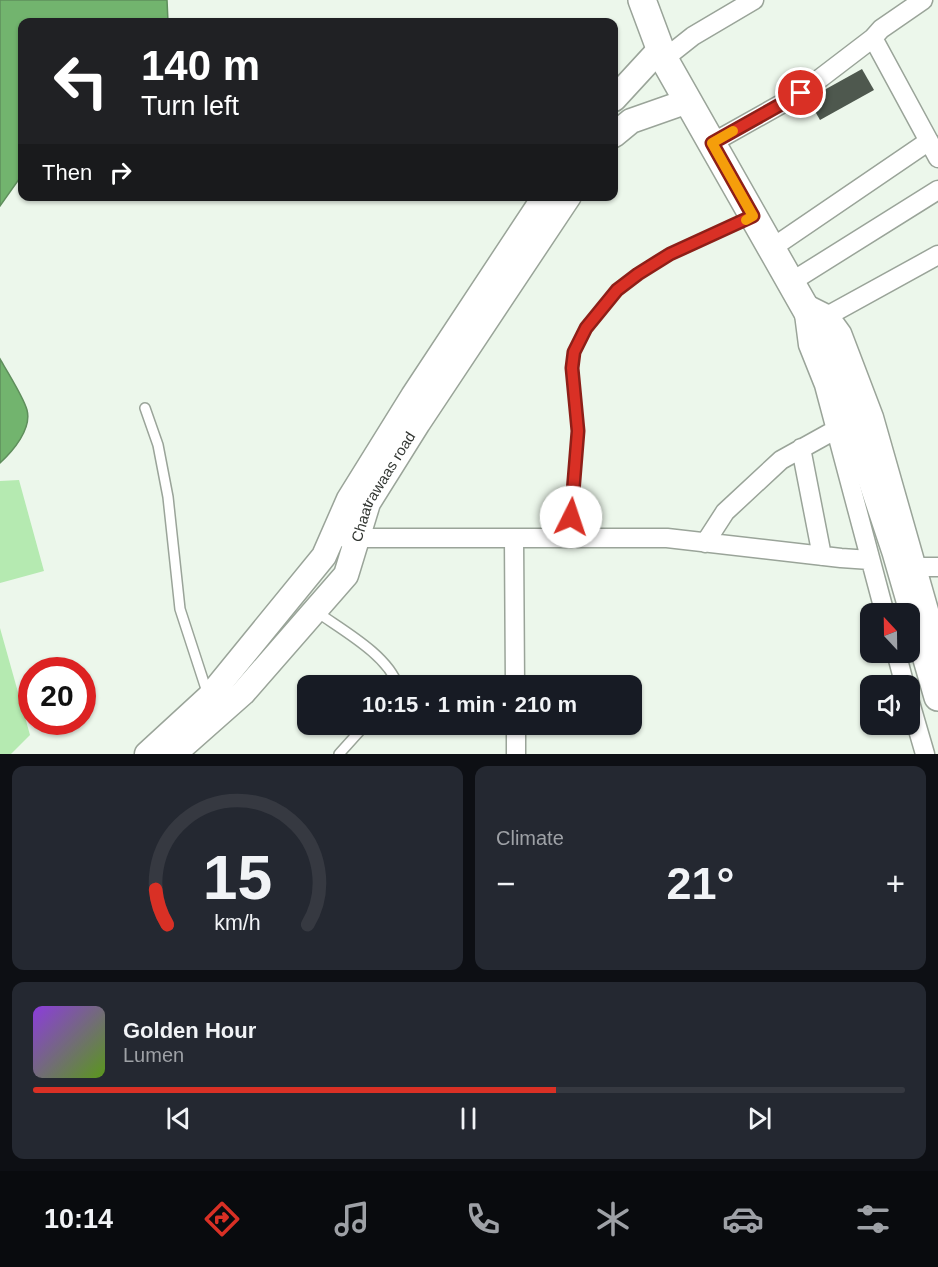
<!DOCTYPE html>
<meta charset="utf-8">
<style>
:root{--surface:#171b24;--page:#242831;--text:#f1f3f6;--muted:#9ea1a6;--line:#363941;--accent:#d93025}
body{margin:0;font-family:Arial,sans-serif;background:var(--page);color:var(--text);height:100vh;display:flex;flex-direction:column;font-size:22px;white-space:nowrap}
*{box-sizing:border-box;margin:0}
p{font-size:20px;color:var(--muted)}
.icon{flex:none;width:33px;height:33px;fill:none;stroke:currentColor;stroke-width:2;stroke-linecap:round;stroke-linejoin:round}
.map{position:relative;height:754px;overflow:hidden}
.sheet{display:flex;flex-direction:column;gap:12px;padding:12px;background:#0d0f14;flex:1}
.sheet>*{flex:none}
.top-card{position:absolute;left:18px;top:18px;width:600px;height:183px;border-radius:12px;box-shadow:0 2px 4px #0004;background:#202124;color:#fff;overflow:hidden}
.needle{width:39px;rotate:338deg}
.fabs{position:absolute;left:860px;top:603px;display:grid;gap:12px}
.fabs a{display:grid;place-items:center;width:60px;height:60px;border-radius:12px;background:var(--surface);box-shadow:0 2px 4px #0004;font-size:30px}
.speed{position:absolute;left:18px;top:657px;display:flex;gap:12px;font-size:30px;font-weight:700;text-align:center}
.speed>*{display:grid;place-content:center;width:78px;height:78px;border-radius:50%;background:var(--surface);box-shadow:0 2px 4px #0004;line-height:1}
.speed .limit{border:9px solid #d22;background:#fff;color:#111}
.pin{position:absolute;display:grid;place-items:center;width:51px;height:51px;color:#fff;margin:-26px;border:3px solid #fff;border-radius:50%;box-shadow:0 2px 6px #0007}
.me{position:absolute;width:66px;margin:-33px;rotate:4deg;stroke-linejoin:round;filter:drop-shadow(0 0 4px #0008)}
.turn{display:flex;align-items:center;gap:21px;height:126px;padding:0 24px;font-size:27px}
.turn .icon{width:78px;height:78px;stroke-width:2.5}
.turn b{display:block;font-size:42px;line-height:51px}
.then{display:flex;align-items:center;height:57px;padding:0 24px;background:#0003;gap:12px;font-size:22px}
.big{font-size:45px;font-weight:600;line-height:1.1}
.sheet .card{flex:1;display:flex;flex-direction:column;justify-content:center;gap:9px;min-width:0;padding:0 21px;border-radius:12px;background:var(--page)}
.sheet .dial{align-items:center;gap:0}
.dial svg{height:156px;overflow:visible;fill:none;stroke:var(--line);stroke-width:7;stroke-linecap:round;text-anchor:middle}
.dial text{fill:var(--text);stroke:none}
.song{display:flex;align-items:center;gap:18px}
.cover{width:72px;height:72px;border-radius:9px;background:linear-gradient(135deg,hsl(270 70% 55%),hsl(90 70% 35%))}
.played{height:6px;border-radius:3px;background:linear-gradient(90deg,var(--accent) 60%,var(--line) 60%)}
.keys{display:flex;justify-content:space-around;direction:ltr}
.heat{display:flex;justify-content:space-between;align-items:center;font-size:33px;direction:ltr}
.sheet .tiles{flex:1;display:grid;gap:12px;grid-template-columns:1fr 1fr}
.card:last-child{grid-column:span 2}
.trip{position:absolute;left:297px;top:675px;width:345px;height:60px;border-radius:12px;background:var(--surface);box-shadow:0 2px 4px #0004;font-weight:600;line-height:60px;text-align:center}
.tab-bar{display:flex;height:96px;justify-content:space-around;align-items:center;background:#090b0e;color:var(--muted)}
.tab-bar .icon{width:42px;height:42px}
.tab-bar .current{color:var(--accent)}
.tab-bar b{font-size:27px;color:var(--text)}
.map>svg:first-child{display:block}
</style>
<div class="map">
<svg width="938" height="754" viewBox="0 0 938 754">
<rect width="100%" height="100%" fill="#ecf7eb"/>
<!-- green -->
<path fill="#b5eab1" d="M19,480L44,571L0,583V481Z
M0,628L30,735L11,754H0Z"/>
<!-- water -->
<path fill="#72b46e" stroke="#5f8e5c" stroke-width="1.5" d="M0,0H167L168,22H22V175L0,206Z
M0,359C7,371 24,398 27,410C32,429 13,451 0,463Z"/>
<!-- building -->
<path fill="#4e584e" d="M862,69L874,90L820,120L808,99Z"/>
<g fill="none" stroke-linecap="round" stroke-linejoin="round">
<defs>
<path id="lane" d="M145,408L158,445L168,497L180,609L208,695
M570,538L578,431L572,368L574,352L586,328L617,290L638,274L670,254L750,218
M317,612C342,630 388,655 398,686
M339,754L366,724"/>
<path id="street" d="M873,38L938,158
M664,59L693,36L754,0
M712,143L801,93L873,38L881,29L923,0
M772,248L929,141
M791,282L938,190
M803,302L829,315L842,333L874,417L938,642
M804,314L808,345L824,385L885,614
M829,315L938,255
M801,448L822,556
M345,538H667L841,558L870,560
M514,538L515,686
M705,543L725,512L781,460L835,430
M916,567H938
M896,652L905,686
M909,699L925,754
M516,724V754"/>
<g id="secondary">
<path d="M614,99L660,49"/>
<path d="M614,135L631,121L688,101"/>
<path d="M147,754L209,697L324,556L349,499L413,396L545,196"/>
<path id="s1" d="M174,754L243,693L346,575L368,503L418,423L569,196"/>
</g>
<path id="primary" d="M642,0L664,59L828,348L896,552L938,697"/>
</defs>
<!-- lane casing -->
<use href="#lane" stroke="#9aa499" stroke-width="12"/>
<!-- street casing -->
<use href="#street" stroke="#9aa499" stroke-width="21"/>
<!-- secondary casing -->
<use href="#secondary" stroke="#9aa499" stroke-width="27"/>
<!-- primary casing -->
<use href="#primary" stroke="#9aa499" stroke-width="30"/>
<!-- lane -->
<use href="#lane" stroke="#fff" stroke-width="9"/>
<!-- street -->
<use href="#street" stroke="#fff" stroke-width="18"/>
<!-- secondary -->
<use href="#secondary" stroke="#fff" stroke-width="24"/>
<!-- primary -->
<use href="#primary" stroke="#fff" stroke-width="27"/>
</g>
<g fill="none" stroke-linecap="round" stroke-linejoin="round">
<defs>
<path id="route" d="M571,517L578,431L572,368L574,352L586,328L617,290L638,274L670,254L753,216L712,143L801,93"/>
</defs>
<!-- route casing -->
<use href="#route" stroke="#8d1f18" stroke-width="15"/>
<!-- route -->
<use href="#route" stroke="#d93025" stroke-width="10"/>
<!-- slow -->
<path stroke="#f59e0b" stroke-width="10" d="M733,131L712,143L753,216L746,220"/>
</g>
<g text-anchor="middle" stroke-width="6" stroke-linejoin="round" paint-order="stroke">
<!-- street labels -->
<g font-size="15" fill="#323632" stroke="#fff">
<text dy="5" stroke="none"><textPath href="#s1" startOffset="345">Chaatrawaas road</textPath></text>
</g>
</g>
</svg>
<div class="fabs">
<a><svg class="needle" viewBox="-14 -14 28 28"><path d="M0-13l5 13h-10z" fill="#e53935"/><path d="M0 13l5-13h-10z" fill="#9ea1a6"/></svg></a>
<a><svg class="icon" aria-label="sound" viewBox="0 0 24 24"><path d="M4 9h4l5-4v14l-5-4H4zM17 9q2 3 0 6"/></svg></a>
</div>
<div class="speed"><div class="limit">20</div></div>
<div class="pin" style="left:801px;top:93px;background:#d93025"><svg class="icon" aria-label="arrive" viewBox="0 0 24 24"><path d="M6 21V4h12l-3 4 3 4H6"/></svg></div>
<svg class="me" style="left:571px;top:517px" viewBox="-20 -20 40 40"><circle r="19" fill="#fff"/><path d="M0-13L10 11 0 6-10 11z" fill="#d93025"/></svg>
<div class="trip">10:15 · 1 min · 210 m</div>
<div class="top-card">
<div class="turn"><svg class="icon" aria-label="left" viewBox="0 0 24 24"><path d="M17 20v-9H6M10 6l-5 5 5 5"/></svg><div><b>140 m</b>Turn left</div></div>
<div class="then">Then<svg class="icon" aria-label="right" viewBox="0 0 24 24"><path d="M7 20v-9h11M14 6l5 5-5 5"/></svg></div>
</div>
</div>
<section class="sheet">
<div class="tiles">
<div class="card dial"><svg viewBox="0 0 100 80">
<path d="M14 69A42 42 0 1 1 86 69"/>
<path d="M14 69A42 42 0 0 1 8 51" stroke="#d93025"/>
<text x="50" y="56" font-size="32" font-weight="700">15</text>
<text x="50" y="72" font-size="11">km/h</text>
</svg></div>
<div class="card"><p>Climate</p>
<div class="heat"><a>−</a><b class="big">21°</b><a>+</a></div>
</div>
<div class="card">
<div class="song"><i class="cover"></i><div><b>Golden Hour</b><p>Lumen</p></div></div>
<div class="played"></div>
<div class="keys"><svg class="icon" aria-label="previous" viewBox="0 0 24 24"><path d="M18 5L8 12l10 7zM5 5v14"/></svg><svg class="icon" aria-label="pause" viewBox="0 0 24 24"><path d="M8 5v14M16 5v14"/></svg><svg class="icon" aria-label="next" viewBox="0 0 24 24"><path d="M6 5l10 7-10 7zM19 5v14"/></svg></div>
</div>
</div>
</section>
<nav class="tab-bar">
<b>10:14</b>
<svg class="icon current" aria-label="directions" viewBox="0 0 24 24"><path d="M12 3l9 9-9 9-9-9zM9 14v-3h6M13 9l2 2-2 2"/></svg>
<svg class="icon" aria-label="music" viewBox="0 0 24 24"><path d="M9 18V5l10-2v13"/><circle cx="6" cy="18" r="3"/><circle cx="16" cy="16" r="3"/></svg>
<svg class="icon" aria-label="phone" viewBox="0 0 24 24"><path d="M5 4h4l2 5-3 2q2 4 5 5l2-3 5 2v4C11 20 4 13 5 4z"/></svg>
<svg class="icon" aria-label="climate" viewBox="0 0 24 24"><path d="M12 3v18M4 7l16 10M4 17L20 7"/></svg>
<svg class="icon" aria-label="car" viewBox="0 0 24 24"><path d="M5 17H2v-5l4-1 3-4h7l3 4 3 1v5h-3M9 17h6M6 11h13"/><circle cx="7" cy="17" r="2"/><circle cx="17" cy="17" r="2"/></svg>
<svg class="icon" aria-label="filters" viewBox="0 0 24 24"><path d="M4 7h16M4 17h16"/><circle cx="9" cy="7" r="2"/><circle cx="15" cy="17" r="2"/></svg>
</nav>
